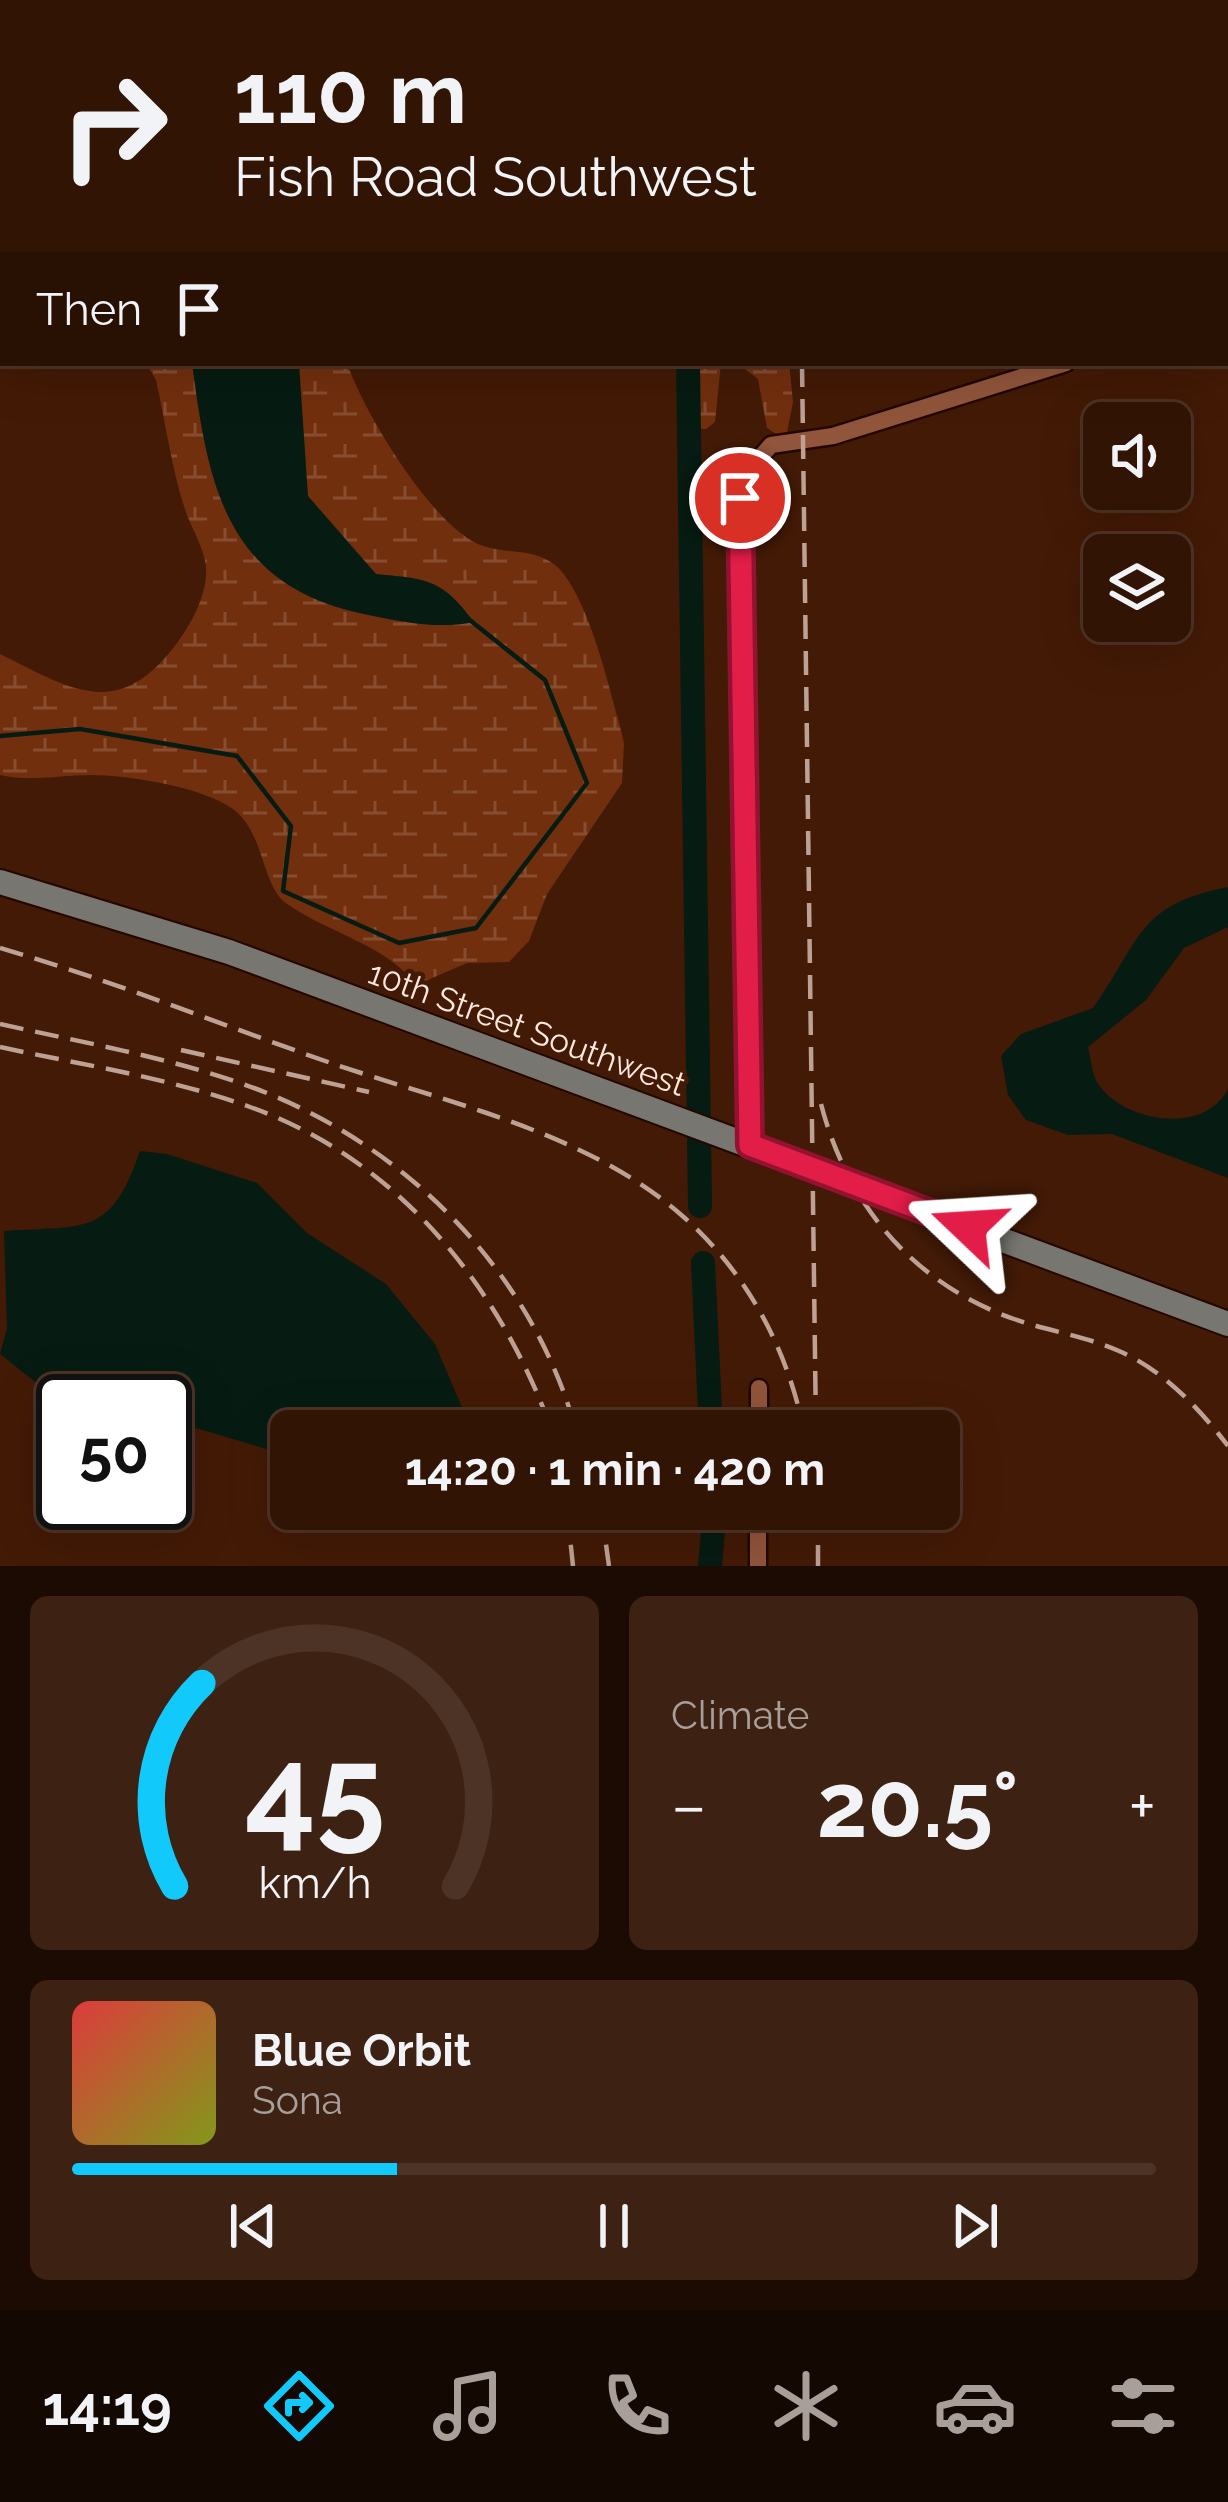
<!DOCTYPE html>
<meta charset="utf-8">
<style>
:root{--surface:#321404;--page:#3d2113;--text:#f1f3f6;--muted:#a89e9a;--line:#4d3326;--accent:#11cafb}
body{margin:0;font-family:Raleway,sans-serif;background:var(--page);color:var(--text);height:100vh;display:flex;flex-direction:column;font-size:45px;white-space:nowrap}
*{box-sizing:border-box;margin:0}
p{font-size:39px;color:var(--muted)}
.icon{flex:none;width:66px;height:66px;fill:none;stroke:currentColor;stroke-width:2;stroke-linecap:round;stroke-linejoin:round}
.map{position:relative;height:1566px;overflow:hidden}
.sheet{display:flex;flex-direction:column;gap:30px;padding:30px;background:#1c0b02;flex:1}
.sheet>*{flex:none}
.hud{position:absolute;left:0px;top:0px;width:1230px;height:366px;box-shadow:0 12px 48px #0002,0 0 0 3px var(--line);background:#321404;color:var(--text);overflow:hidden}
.tools{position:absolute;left:1083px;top:402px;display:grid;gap:24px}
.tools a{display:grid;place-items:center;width:108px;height:108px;border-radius:18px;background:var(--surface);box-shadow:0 12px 48px #0002,0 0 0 3px var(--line);font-size:60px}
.speed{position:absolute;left:36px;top:1374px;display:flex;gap:24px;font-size:60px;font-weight:700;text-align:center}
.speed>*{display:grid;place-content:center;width:156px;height:156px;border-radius:50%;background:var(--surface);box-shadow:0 12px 48px #0002,0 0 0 3px var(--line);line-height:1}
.speed .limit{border:6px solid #111;border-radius:18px;background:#fff;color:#111}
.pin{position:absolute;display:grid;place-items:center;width:102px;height:102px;color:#fff;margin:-51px;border:6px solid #fff;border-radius:50%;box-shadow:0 3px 12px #0007}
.me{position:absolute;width:132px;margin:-66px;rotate:290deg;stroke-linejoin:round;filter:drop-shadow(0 0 9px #0008)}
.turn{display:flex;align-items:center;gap:42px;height:252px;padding:0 36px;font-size:54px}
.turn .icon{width:156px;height:156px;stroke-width:2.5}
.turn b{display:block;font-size:84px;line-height:102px}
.then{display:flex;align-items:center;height:114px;padding:0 36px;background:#0003;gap:24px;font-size:45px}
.big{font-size:90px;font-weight:700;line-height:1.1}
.sheet .card{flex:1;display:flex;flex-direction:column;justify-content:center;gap:18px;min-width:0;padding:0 42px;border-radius:18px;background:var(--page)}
.sheet .dial{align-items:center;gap:0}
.dial svg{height:312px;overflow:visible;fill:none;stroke:var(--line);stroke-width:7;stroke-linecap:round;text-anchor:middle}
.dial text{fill:var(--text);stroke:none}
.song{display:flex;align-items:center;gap:36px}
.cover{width:144px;height:144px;border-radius:18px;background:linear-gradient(135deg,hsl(0 70% 55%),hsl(70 70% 35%))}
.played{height:12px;border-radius:6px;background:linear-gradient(90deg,var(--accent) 30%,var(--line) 30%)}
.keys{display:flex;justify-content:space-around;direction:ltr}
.heat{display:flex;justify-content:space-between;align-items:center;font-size:66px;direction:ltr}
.sheet .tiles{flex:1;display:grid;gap:30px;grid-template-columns:1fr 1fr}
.card:last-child{grid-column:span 2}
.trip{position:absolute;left:270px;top:1410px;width:690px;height:120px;border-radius:18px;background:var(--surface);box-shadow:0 12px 48px #0002,0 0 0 3px var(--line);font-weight:700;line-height:120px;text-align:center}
.menu{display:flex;height:192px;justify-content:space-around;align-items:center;background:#140802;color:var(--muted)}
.menu .icon{width:84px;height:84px}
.menu .current{color:var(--accent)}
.menu b{font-size:54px;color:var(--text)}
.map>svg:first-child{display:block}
</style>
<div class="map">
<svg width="1228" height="1566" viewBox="0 0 1228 1566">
<defs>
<pattern id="wetland-marsh" width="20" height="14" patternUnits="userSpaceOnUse" patternTransform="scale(3)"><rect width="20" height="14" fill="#722f0e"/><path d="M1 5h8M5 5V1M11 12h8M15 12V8" fill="none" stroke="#874d31"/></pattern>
</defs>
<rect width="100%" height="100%" fill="#431a06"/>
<!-- wetland -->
<path fill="url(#wetland-marsh)" d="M146,363H347C363,411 434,530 483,546C507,554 534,548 555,565C586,591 607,679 618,719L624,743L622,783L547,894L529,941L509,962L467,963L416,985C386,944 327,933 286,903C261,884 265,833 233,809C203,787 128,775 91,775C59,775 32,782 0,775V654C74,691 119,721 177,643C192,623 208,593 206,567C204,548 194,533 187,515C172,473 166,424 156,380Z
M675,363H721L715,422L706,429H697L683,417Z
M737,363H789L793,402L787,432L778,435L767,428L758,379Z"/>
<!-- water -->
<path fill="#061b12" d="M192,363H299L308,496L376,574C428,579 442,579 474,622C439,629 408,623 373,616C228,589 209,493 192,363Z
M1228,887V927L1184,948L1146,1000L1088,1047C1091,1058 1092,1075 1098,1084C1124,1122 1204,1136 1228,1089V1178L1112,1134L1068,1135L1026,1120L1008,1095L1001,1056L1021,1034L1093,1008C1141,941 1136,905 1228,887Z
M140,1151L167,1154L257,1183L307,1233L386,1284L435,1344L472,1431H291V1456L165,1419V1401H118L39,1385L0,1354L7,1328L4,1231C86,1225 110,1238 140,1151Z"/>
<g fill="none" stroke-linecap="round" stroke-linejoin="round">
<!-- stream -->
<path stroke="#061b12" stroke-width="4.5" d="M0,736L80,729L237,756L291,826L283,891L399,943L476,928L587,783L545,680L471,621"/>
<!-- river -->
<path stroke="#061b12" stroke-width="24" d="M1227,123L1228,120
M688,363L700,1206
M703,1263L711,1431
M710,1566L715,1509"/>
<defs>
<path id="street" d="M1227,310L1228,309
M750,1146L738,525L746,474L771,445L833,436L1066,363
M759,1431V1388
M758,1566V1509"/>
<path id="secondary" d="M0,882L229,952L1228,1324"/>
</defs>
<!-- street casing -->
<use href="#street" stroke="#230700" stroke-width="21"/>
<!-- secondary casing -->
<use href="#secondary" stroke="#230700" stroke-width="28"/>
<!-- street -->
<use href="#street" stroke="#90553b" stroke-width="16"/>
<!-- secondary -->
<use href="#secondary" stroke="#777670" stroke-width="24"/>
<!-- rail -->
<path stroke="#bda194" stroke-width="4.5" stroke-dasharray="24 12" stroke-linecap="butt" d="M799,0V3
M802,363L816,1431
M0,948C111,980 219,1024 328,1062C444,1102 584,1131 679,1213C745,1269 787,1347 804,1431
M0,1024C80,1042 162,1056 240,1083C398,1137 532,1268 576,1431
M0,1047C83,1065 170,1078 250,1107C399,1160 500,1287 552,1431
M181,1050L369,1092
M821,1104C847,1205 914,1284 1014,1319C1048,1331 1085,1336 1119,1351C1163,1370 1199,1408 1228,1446
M567,1509L573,1566
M601,1509L609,1566
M818,1509V1566"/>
</g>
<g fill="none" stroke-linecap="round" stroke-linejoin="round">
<defs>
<path id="route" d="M740,498L750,1145L968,1227"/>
</defs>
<!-- route casing -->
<use href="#route" stroke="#92132f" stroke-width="30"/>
<!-- route -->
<use href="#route" stroke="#e11d48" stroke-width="21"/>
</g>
<g text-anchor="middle" stroke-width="9" stroke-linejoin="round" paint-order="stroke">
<!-- street labels -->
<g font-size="33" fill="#fde7de" stroke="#431a06">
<text transform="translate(527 1028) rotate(20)" y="12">10th Street Southwest</text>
</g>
</g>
</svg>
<div class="tools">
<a><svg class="icon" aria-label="sound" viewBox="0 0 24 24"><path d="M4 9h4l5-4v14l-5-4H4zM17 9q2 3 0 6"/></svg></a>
<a><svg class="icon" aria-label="layers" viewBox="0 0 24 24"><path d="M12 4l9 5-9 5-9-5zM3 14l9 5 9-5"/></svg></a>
</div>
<div class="speed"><div class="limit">50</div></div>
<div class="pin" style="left:740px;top:498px;background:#d93025"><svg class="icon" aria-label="arrive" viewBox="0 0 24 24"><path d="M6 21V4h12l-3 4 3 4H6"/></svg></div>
<svg class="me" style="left:968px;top:1227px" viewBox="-20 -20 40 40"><path d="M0-17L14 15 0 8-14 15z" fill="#e11d48" stroke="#fff" stroke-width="4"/></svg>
<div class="trip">14:20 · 1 min · 420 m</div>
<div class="hud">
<div class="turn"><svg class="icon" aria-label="right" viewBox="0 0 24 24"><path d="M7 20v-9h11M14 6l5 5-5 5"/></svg><div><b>110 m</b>Fish Road Southwest</div></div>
<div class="then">Then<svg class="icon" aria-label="arrive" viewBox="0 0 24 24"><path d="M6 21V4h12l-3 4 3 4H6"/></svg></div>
</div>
</div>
<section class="sheet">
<div class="tiles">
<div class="card dial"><svg viewBox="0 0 100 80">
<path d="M14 69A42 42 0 1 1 86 69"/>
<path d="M14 69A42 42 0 0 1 21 17" stroke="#11cafb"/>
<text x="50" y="56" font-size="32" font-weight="700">45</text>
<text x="50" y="72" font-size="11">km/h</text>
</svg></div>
<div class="card"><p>Climate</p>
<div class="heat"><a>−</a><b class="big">20.5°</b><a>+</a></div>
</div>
<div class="card">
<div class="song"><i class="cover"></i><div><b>Blue Orbit</b><p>Sona</p></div></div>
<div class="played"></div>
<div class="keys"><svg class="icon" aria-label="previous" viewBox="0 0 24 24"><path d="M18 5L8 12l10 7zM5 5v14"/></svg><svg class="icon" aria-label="pause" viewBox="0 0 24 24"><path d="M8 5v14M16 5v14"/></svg><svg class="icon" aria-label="next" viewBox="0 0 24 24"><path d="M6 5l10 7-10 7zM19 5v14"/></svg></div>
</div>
</div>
</section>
<nav class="menu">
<b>14:19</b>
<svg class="icon current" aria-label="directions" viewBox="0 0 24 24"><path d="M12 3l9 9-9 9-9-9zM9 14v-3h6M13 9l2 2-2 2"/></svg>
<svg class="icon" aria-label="music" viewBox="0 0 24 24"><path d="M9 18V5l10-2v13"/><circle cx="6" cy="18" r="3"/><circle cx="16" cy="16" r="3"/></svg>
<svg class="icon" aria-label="phone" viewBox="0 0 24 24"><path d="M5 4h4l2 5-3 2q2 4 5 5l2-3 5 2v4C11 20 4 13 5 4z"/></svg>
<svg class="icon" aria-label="climate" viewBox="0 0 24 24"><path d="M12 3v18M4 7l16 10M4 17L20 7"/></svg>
<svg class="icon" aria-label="car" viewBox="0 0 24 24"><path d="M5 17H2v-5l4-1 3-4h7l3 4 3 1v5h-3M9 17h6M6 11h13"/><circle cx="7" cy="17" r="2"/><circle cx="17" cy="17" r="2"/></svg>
<svg class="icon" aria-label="filters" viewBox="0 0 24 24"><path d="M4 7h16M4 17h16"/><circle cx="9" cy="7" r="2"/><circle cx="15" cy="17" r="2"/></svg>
</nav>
